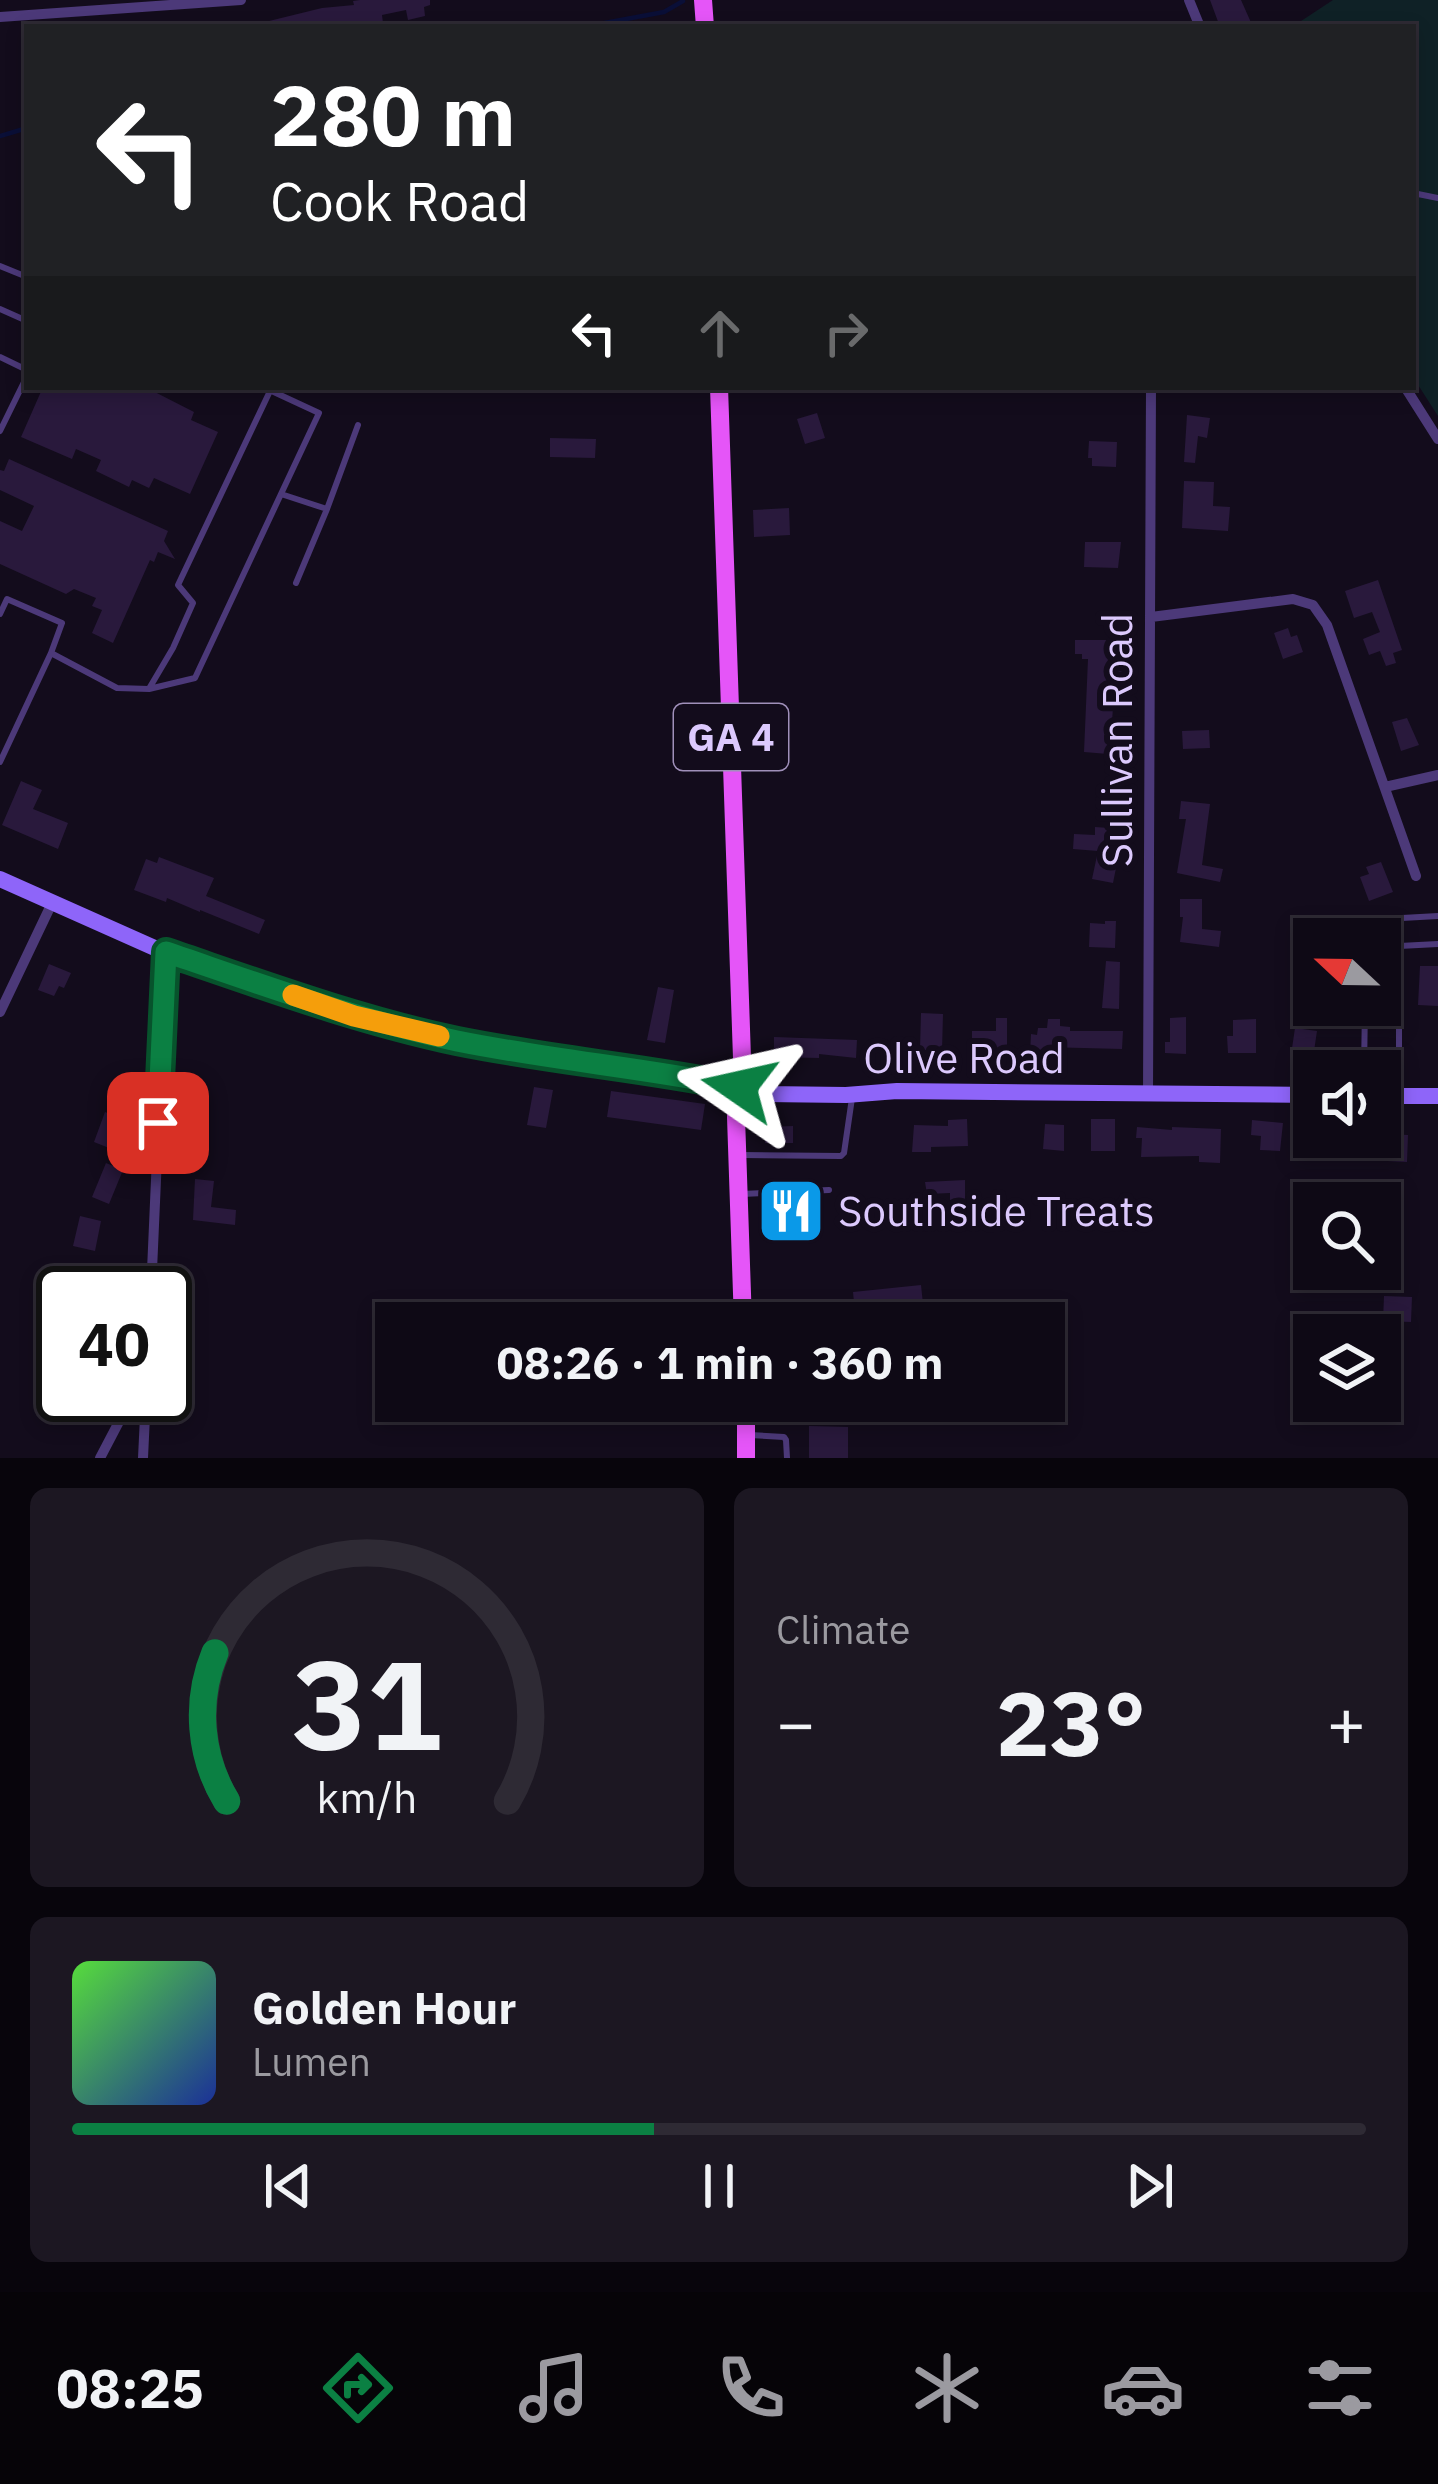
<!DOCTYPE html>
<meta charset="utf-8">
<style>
:root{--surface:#0e0915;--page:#1c1722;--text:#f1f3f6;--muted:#9b9aa0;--line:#2e2a34;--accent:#0b8043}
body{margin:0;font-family:"IBM Plex Sans",sans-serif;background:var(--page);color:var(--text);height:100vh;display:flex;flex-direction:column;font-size:45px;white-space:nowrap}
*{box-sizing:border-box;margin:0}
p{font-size:39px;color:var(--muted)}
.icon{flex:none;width:66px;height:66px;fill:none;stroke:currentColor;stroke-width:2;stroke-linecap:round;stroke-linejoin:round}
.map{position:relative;height:1458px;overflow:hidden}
.panel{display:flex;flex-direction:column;gap:30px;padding:30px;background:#08050c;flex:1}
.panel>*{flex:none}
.hud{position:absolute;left:24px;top:24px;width:1392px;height:366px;border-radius:0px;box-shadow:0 6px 18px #0003,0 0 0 3px var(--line);background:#202124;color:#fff;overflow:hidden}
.needle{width:78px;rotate:292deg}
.buttons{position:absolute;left:1293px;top:918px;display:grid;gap:24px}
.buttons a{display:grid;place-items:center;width:108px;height:108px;border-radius:0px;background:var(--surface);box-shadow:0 6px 18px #0003,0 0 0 3px var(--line);font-size:60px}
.speed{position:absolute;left:36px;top:1266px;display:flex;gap:24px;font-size:60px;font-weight:700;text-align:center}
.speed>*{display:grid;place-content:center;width:156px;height:156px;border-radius:50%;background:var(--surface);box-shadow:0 6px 18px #0003,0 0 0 3px var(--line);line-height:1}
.speed .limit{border:6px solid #111;border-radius:18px;background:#fff;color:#111}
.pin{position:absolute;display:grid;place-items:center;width:102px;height:102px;color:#fff;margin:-51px;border-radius:24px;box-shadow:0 6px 18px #0006}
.me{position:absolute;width:132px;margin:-66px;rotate:281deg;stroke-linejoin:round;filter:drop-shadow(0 0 9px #0008)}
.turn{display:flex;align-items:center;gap:42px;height:252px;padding:0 48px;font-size:54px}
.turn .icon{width:156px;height:156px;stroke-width:2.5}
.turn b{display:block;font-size:84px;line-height:102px}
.lanes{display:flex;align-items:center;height:114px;padding:0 48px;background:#0003;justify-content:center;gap:60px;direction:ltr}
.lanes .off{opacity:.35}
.big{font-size:90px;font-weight:700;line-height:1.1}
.panel .tile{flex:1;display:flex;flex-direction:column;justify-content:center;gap:18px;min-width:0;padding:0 42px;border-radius:18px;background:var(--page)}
.panel .dial{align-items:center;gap:0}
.dial svg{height:312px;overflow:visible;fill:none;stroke:var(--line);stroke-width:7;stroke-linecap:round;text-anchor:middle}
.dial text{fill:var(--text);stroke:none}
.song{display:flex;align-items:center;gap:36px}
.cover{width:144px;height:144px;border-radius:18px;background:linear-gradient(135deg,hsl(110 70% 55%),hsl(230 70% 35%))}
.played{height:12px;border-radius:6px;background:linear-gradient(90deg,var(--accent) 45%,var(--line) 45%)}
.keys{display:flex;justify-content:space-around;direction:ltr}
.heat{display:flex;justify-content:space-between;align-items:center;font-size:66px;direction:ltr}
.panel .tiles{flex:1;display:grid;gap:30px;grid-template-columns:1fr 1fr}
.tile:last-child{grid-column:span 2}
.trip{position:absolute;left:375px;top:1302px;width:690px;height:120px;border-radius:0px;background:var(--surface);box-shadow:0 6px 18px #0003,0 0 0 3px var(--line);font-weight:700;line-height:120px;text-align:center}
.tab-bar{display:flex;height:192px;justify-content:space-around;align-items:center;background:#060408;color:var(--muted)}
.tab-bar .icon{width:84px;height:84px}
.tab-bar .active{color:var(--accent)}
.tab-bar b{font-size:54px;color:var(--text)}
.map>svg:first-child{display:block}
</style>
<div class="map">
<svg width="1438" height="1458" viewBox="0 0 1438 1458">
<rect width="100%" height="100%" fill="#130c1c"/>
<!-- green -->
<path fill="#0f2126" d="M1333,0H1438V416L1413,377V27H1292Z"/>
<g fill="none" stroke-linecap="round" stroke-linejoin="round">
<!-- stream -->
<path stroke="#0a0f37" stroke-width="4.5" d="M583,27L664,12L683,1
M0,136L27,128"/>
</g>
<!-- building -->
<path fill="#29193c" d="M360,0H430V5L424,7L425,16L408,20L406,10L382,15L383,23L357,27V25L265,27V22L322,8L354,5L353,1Z
M1210,0H1241L1253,27H1220Z
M43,387H145L194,412L191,420L218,432L190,494L154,478L149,488L132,480L129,487L96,471L101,460L76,449L72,459L21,437Z
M817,413L825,438L805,444L797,419Z
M1187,415L1210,418L1207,438L1198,436L1195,463L1184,462Z
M550,438L596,439L595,458L550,457Z
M1089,441L1117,442L1116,467L1092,466V458H1088Z
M9,459L168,531L164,541L175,559L158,552L154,562L150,560L113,643L92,633L102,610L92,606L96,598L74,589L66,594L0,564V521L22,531L34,506L0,490V470L4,471Z
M1184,481L1214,482L1213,506L1230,507L1228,531L1182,528Z
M789,508L790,535L754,537L753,510Z
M1085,542H1121L1118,568L1084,567Z
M1378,580L1402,650L1393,653L1396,663L1386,666L1380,651L1369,655L1363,639L1380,632L1372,612L1354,618L1345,591Z
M1288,628L1291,637L1297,635L1303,652L1283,659L1274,633Z
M1075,640H1123L1120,707H1113L1111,737L1122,738L1120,755L1084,752L1088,659H1082V654H1075Z
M1407,718L1419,745L1401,751L1392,722Z
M1209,730L1210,748L1183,749L1182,731Z
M21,781L42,790L33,809L68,823L58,849L2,825Z
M1181,801L1210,804L1202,865L1223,869L1220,882L1177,873L1186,819H1179Z
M1095,827L1124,829L1122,853H1119L1113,883L1092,879L1098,851L1073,849L1074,834L1095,835Z
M159,857L214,878L206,896L265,920L259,934L200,910V912L167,898L166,902L134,890L146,859L157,863Z
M1381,862L1393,892L1369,901L1360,877L1369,874L1366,867Z
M1180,899H1202V929L1221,931L1219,947L1180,942L1183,917H1180Z
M1105,921H1116L1115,948L1089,947L1090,923L1105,924Z
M1106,961L1120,962L1119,1009L1102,1008Z
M49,964L71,973L64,988L59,986L54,996L38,990Z
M1420,966H1438V1006L1418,1005Z
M658,987L674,990L665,1043L647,1040Z
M921,1013L943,1014L942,1051L920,1050Z
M1186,1017V1054L1165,1053V1042H1170V1018Z
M996,1018H1007V1051H972V1031H996Z
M1048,1019H1060V1026L1070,1027V1031H1123L1122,1049L1044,1047V1054H1030L1031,1034L1037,1035L1038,1028H1047Z
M1256,1019V1053H1228L1227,1036H1233V1020Z
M1295,1028L1317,1031L1313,1058L1291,1055Z
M774,1037L857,1040L856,1058L819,1054V1058L774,1057Z
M534,1087L553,1090L546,1128L527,1125Z
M611,1091L705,1104L701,1130L607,1117Z
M105,1112L125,1120L114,1150L94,1142Z
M967,1119L968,1146L931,1147V1152H912L914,1125L948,1126V1120Z
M1091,1119H1115V1151H1091Z
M1252,1120L1283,1123L1280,1151L1260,1150L1261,1136L1251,1135Z
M1045,1124L1064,1125V1151L1043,1149Z
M793,1126V1143H765V1127Z
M1137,1127L1172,1130V1127L1221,1129L1220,1163L1199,1162V1156L1141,1157L1142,1138H1136Z
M1388,1134L1408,1135L1407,1162L1387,1161Z
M106,1163L123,1170L109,1204L92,1197Z
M195,1179L214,1181L211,1207L236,1210L235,1225L193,1220Z
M965,1180V1207H950V1193L927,1194L925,1182Z
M80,1216L101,1221L95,1251L73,1246Z
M921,1285L925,1323H856L853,1292Z
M1384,1296L1412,1297L1411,1322L1383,1321Z
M63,1374V1395H74L72,1400L75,1401L68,1415L48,1406Z
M809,1426L848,1427V1458H809Z"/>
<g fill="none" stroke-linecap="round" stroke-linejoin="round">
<!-- lane -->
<path stroke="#4c3979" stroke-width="6" d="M1413,193L1438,198
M0,266L27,277
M0,309L27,321
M0,357L27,370
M263,387L319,413L281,494L327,509L358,425
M0,431L27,376
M296,583L327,509
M0,614L7,599L62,623L51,653
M150,687L173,648L193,603L178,585L270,391
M0,762L51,653L117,688L149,689L195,678L281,494
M1366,939V920L1438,916
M1380,947L1438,944
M1399,947V1092
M1364,1071L1365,1005
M741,1155L841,1156L844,1153L852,1098
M742,1194L829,1190
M748,1323L829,1316L837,1323
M750,1435L784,1437L786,1440L787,1458"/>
<!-- street -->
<path stroke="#4c3979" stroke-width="10" d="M1189,0L1200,27
M0,17L241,0
M1405,387L1438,439
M1151,617L1293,599L1313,605L1327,625L1416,876
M1385,787L1438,775
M0,1012L52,903
M1148,1093L1151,387
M151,1293L166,953
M746,1406L788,1401
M100,1458L133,1395
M143,1458L146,1395"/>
<!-- secondary -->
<path stroke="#8e65f9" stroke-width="16" d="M0,879L166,953L354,1016L453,1040L562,1061L604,1064L696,1078L765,1094L846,1095L897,1091L1314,1095
M1380,1096H1438"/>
<!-- primary -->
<path stroke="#e555f8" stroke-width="18" d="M703,0L705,27
M719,387L742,1058L736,1117L743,1323
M746,1401V1458"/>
</g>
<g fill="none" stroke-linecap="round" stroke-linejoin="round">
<defs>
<path id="route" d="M158,1123L166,952C263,985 358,1020 457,1041C551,1060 645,1068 739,1087"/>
</defs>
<!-- route casing -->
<use href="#route" stroke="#07532c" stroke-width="30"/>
<!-- route -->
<use href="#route" stroke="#0b8043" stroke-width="21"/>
<!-- slow -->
<path stroke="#f59e0b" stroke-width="21" d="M293,995L354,1016L439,1036"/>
</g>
<!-- icons -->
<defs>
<symbol id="restaurant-square" viewBox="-11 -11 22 22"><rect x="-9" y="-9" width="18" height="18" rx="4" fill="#0a99e8" stroke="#130c1c"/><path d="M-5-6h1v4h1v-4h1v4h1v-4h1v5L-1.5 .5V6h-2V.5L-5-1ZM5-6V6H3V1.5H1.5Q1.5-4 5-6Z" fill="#fff"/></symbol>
</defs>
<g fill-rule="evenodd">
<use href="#restaurant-square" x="753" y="1173" width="76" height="76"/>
</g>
<g text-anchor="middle" stroke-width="12" stroke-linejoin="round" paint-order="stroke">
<!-- shield labels -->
<rect fill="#130c1c" stroke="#a090ba" stroke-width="3" x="674" y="704" width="114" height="66" rx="9"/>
<g font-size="39" font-weight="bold" fill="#dcc9fd">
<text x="731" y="751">GA 4</text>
</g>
<!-- street labels -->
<g font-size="42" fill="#dcc9fd" stroke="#130c1c">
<text transform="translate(1117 740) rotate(-90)" y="15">Sullivan Road</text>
<text x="964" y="1073">Olive Road</text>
</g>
<!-- poi labels -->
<g font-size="42" fill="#dcc9fd" stroke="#130c1c" text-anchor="start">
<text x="838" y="1226">Southside Treats</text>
</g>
</g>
</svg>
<div class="buttons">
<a><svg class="needle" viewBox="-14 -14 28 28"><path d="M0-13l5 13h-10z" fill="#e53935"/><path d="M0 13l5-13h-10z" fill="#9b9aa0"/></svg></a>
<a><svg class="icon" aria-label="sound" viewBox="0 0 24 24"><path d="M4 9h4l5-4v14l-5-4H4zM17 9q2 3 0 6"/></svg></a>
<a><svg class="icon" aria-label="search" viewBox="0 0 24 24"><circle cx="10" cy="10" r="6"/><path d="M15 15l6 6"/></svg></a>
<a><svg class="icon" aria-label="layers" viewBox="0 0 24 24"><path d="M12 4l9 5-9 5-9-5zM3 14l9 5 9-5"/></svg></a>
</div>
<div class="speed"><div class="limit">40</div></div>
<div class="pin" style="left:158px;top:1123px;background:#d93025"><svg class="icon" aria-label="arrive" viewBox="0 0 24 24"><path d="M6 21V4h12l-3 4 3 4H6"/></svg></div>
<svg class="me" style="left:739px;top:1087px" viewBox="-20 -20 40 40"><path d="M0-17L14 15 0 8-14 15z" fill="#0b8043" stroke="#fff" stroke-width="4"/></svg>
<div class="trip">08:26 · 1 min · 360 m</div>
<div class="hud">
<div class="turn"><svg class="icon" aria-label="left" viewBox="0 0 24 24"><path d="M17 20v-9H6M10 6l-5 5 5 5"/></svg><div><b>280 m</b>Cook Road</div></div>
<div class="lanes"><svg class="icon" aria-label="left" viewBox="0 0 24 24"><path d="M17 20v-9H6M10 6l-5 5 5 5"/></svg><svg class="icon off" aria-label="ahead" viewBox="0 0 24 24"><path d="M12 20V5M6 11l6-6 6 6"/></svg><svg class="icon off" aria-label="right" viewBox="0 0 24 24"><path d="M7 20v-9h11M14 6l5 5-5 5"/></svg></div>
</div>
</div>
<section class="panel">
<div class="tiles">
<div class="tile dial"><svg viewBox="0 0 100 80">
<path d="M14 69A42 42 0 1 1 86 69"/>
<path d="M14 69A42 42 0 0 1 11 31" stroke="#0b8043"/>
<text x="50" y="56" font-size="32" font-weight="700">31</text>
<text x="50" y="72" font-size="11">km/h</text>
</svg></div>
<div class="tile"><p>Climate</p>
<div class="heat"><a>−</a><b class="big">23°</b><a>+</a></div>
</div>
<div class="tile">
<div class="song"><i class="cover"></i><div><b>Golden Hour</b><p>Lumen</p></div></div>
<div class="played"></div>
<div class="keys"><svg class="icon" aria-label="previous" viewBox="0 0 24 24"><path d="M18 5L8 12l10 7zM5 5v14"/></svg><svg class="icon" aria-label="pause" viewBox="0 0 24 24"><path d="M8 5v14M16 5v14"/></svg><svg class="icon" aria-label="next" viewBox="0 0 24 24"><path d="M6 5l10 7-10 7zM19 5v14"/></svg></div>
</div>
</div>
</section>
<nav class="tab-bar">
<b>08:25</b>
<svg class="icon active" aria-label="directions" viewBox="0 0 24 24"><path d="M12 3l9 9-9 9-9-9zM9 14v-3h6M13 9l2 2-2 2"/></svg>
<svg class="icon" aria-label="music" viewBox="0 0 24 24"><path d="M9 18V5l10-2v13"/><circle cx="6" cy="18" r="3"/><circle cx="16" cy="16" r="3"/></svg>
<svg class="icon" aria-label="phone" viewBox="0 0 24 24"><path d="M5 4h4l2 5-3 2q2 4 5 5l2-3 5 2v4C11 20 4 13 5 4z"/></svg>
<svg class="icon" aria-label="climate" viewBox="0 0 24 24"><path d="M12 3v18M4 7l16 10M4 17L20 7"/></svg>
<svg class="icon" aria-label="car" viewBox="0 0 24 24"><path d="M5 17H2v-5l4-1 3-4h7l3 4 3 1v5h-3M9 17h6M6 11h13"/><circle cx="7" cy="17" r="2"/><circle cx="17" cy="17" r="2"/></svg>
<svg class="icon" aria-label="filters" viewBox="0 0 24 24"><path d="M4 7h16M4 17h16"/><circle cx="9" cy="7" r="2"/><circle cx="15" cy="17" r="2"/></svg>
</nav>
